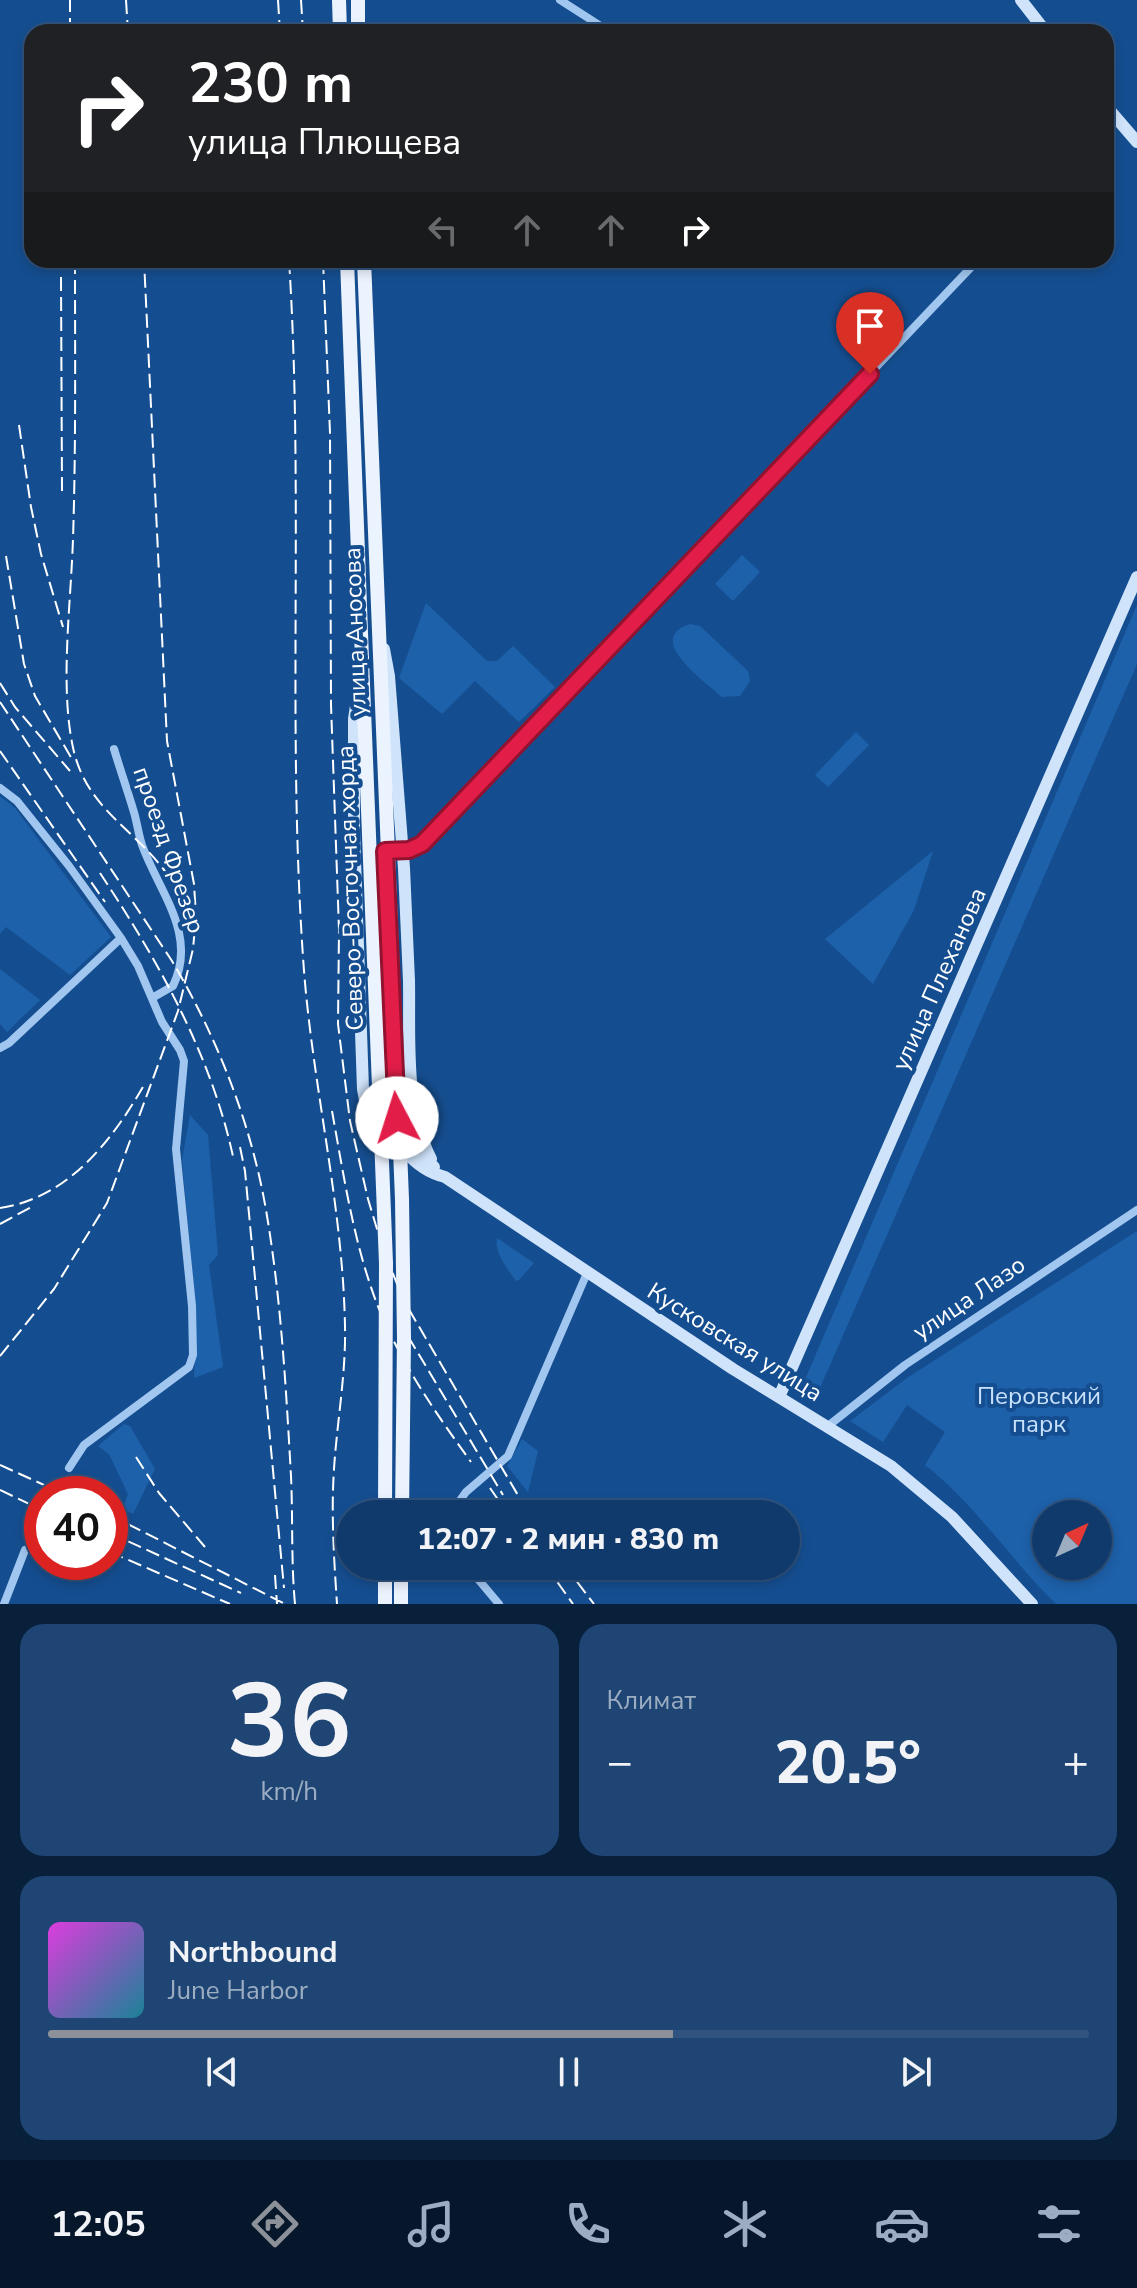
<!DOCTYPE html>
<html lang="ru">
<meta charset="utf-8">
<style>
:root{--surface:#103a6c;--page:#1e4574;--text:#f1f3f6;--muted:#9cadc2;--line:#30547f;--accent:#8c9099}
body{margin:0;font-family:"Nunito Sans",sans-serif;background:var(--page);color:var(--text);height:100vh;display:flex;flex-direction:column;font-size:30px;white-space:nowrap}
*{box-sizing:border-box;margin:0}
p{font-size:26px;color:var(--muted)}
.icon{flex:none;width:44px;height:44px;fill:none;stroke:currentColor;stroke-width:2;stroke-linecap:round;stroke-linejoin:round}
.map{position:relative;height:1604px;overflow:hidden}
.panel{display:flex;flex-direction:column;gap:20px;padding:20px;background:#09203b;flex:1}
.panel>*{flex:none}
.banner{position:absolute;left:24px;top:24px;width:1090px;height:244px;border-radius:24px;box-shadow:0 4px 12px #0003,0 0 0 2px var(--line);background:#202124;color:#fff;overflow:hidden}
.needle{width:52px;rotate:44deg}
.fabs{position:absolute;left:1032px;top:1500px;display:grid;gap:16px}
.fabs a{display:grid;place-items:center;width:80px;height:80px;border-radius:50%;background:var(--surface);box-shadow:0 4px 12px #0003,0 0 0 2px var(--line);font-size:40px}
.speed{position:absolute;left:24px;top:1476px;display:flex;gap:16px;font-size:40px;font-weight:700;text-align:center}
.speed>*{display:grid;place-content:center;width:104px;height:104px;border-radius:50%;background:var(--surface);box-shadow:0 4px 12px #0003,0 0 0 2px var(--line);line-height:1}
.speed .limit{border:12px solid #d22;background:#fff;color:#111}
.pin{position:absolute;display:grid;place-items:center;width:68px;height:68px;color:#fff;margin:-82px -34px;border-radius:50% 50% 50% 0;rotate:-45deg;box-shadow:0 0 8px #0007}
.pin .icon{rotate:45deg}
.me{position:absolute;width:88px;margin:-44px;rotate:355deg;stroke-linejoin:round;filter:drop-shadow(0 0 6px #0008)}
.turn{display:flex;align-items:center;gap:28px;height:168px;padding:0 32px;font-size:36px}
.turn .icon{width:104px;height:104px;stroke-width:2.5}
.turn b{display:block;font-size:56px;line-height:68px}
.lanes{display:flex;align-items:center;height:76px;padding:0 32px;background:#0003;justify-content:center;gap:40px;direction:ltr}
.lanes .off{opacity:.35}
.big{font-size:60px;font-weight:800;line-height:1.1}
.panel .card{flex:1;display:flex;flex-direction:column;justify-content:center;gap:12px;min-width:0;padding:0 28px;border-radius:24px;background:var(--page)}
.panel .dial{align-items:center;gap:0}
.dial b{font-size:104px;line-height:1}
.song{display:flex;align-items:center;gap:24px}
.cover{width:96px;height:96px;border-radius:12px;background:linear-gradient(135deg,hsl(300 70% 55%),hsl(190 70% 35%))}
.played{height:8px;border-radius:4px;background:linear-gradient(90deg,var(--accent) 60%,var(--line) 60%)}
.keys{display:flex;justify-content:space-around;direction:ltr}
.heat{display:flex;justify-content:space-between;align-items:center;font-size:44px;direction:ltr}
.panel .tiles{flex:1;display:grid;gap:20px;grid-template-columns:1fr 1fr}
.card:last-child{grid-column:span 2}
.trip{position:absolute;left:336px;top:1500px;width:464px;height:80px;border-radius:40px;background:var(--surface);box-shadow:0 4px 12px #0003,0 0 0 2px var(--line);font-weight:800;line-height:80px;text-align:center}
.tabs{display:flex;height:128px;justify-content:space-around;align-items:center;background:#06172b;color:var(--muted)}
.tabs .icon{width:56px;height:56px}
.tabs .on{color:var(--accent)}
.tabs b{font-size:36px;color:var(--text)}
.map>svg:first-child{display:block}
</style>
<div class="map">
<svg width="1137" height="1604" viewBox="0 0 1137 1604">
<rect width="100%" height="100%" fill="#154e90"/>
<!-- green -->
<path fill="#1d61aa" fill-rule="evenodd" d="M742,555L760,572L733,601L715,584Z
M426,603L487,661H497L513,646L555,687L519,722L475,681L442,714L399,678Z
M1137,605V664L816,1397L801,1389Z
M690,624L700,626L748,671L750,681L740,696L722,697C706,682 643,639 690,624Z
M856,732L869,745L828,787L815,775Z
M0,796L15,808L111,937L70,975L6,927L0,934Z
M933,851L914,910L873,984L825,939Z
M0,969L40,1000L7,1032L0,1024Z
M190,1115L208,1135L218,1255L209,1265L223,1367L194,1378L196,1315L182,1160Z
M1137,1231V1604H1056C1010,1559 975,1504 925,1465L945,1432L907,1405L883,1442L850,1421L907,1378ZM1046,1514H1098V1566H1046Z
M497,1238L534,1263L519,1280L516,1281C508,1269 494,1253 497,1238Z
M124,1424L130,1426L155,1469L133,1514L122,1509L128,1494L109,1454L98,1446Z
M522,1439L538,1451L528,1492L507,1466Z"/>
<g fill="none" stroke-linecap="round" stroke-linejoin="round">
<!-- street -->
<path stroke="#a1c7f0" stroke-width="8" d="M560,0L610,32
M114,749C120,769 127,789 133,809C137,821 138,833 142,845C159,892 198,934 173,986L152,998
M0,788L17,801L69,866L121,938L138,966L162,1022L180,1050L184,1061L176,1149L192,1306L193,1355L189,1367L84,1445L69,1468
M373,852L409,850L422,844L978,260
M0,1048L9,1043L121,938
M828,1426L905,1365L1137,1210
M450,1514L466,1492L508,1456L587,1273
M467,1566L499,1604
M4,1604L25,1550"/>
<!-- secondary -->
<path stroke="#cfe4fb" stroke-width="12" d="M1021,0L1046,32
M1106,106L1137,142
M359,686L354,719V831L363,1089C367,1119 378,1140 404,1157
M409,981C410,1039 404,1106 431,1159
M384,1107C390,1138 413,1169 445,1177L733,1369L891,1466L952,1517L1032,1604
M399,1122L412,1145L434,1167
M779,1397L1137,577"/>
<!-- primary -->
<path stroke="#ebf3ff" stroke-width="14" d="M339,0L340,32
M358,0V32
M347,260L362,659
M385,1604V1566
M401,1604V1566"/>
<!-- rail -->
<path stroke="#fff" stroke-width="2" stroke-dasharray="14 6" stroke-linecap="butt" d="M126,0L128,32
M278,0L280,32
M301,0L303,32
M70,32V0
M75,260C75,353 76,446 73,539C71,604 59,689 74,752C88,807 129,826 161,866C173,880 179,897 186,915
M289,260C304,492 287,725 303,957C311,1081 343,1203 345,1327C346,1374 337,1422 334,1469C331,1514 334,1559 337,1604
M323,260L330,433L331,705L339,930L338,1024L350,1121L368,1199L383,1249L404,1301L529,1514
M61,277L62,493
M19,425L31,507L41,554L63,627
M6,556L24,664L35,696L72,759
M0,683L15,707L70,771
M0,702L172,961C217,1037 251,1123 266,1210C281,1297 286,1388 291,1476C293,1519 291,1562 295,1604
M0,751L105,902
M100,873C159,962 212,1056 234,1161
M332,1111C344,1177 354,1246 379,1309C401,1363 437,1415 471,1462
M240,1147L245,1171L284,1588
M0,1208C68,1198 112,1141 144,1085
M0,1224L35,1205
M401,1318L409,1338L503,1495
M0,1356L54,1289L107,1203L178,1011L193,949L196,916L194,884L167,741L144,260
M136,1457L159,1493L205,1547
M0,1465L64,1494
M490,1488L508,1514
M0,1490L42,1510
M110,1515L285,1604
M110,1533L241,1593
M110,1552L230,1604
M546,1566L573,1604
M565,1566L594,1604
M275,1575L277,1604"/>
<!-- secondary-bridge -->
<path stroke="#cfe4fb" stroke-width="12" d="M384,649L389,676L404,868L409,981"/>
<!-- primary-bridge -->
<path stroke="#ebf3ff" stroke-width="14" d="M364,260L402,1199L404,1338L402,1514
M362,659L386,1263L385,1514"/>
</g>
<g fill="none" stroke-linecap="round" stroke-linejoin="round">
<defs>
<path id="route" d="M397,1118L385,851L409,850L422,844L870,374"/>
</defs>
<!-- route casing -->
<use href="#route" stroke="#92132f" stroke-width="20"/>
<!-- route -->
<use href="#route" stroke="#e11d48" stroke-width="14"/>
</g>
<g text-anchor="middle" stroke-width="8" stroke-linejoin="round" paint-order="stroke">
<!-- street labels -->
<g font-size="24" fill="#fff" stroke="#154e90">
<text transform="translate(355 632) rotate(-92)" y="8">улица Аносова</text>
<text transform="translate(169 850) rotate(71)" y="8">проезд Фрезер</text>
<text transform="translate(350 888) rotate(-92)" y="8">Северо-Восточная хорда</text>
<text transform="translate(939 979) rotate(-66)" y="8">улица Плеханова</text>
<text transform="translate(969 1298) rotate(-34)" y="8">улица Лазо</text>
<text transform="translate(735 1342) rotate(32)" y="8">Кусковская улица</text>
</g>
<!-- park labels -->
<g font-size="24" fill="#c8e1fc" stroke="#154e90">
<text x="1039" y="1404">Перовский<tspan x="1039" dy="28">парк</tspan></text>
</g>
</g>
</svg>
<div class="fabs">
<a><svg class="needle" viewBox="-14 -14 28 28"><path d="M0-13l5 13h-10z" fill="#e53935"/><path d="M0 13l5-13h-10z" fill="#9cadc2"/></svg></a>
</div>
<div class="speed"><div class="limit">40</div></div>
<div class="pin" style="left:870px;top:374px;background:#d93025"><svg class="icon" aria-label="arrive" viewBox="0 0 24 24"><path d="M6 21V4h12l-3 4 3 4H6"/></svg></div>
<svg class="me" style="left:397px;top:1118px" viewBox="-20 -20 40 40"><circle r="19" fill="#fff"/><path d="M0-13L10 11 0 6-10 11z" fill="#e11d48"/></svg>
<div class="trip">12:07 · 2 мин · 830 m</div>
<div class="banner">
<div class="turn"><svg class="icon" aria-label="right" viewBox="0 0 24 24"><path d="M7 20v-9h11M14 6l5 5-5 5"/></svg><div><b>230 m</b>улица Плющева</div></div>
<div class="lanes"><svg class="icon off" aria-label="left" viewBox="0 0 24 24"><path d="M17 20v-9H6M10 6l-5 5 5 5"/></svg><svg class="icon off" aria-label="ahead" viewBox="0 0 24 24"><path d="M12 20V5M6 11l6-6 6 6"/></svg><svg class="icon off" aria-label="ahead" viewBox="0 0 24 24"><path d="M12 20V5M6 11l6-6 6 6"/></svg><svg class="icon" aria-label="right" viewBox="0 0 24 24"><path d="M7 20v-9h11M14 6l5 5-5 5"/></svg></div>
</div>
</div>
<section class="panel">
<div class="tiles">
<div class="card dial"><b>36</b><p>km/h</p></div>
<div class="card"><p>Климат</p>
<div class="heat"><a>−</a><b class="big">20.5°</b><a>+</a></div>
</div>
<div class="card">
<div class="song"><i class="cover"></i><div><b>Northbound</b><p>June Harbor</p></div></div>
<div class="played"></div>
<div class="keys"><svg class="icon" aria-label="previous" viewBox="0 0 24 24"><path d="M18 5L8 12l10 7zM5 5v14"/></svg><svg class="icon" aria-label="pause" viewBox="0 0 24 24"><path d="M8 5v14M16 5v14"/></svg><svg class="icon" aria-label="next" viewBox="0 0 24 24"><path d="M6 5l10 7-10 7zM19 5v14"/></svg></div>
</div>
</div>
</section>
<nav class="tabs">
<b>12:05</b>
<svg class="icon on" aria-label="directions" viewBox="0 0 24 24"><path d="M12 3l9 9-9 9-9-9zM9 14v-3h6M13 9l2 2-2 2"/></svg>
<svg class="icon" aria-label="music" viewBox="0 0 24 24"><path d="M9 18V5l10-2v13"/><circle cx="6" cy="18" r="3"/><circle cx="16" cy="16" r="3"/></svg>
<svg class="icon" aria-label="phone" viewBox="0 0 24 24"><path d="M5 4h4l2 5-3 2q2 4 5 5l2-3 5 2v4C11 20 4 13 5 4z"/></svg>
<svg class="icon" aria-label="climate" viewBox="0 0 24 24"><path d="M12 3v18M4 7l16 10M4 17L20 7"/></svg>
<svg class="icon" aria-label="car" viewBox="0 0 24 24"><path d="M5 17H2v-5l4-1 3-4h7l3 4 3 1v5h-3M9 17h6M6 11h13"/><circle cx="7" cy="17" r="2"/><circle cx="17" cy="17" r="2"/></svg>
<svg class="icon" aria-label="filters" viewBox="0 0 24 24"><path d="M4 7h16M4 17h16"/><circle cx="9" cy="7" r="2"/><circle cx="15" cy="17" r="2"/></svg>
</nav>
